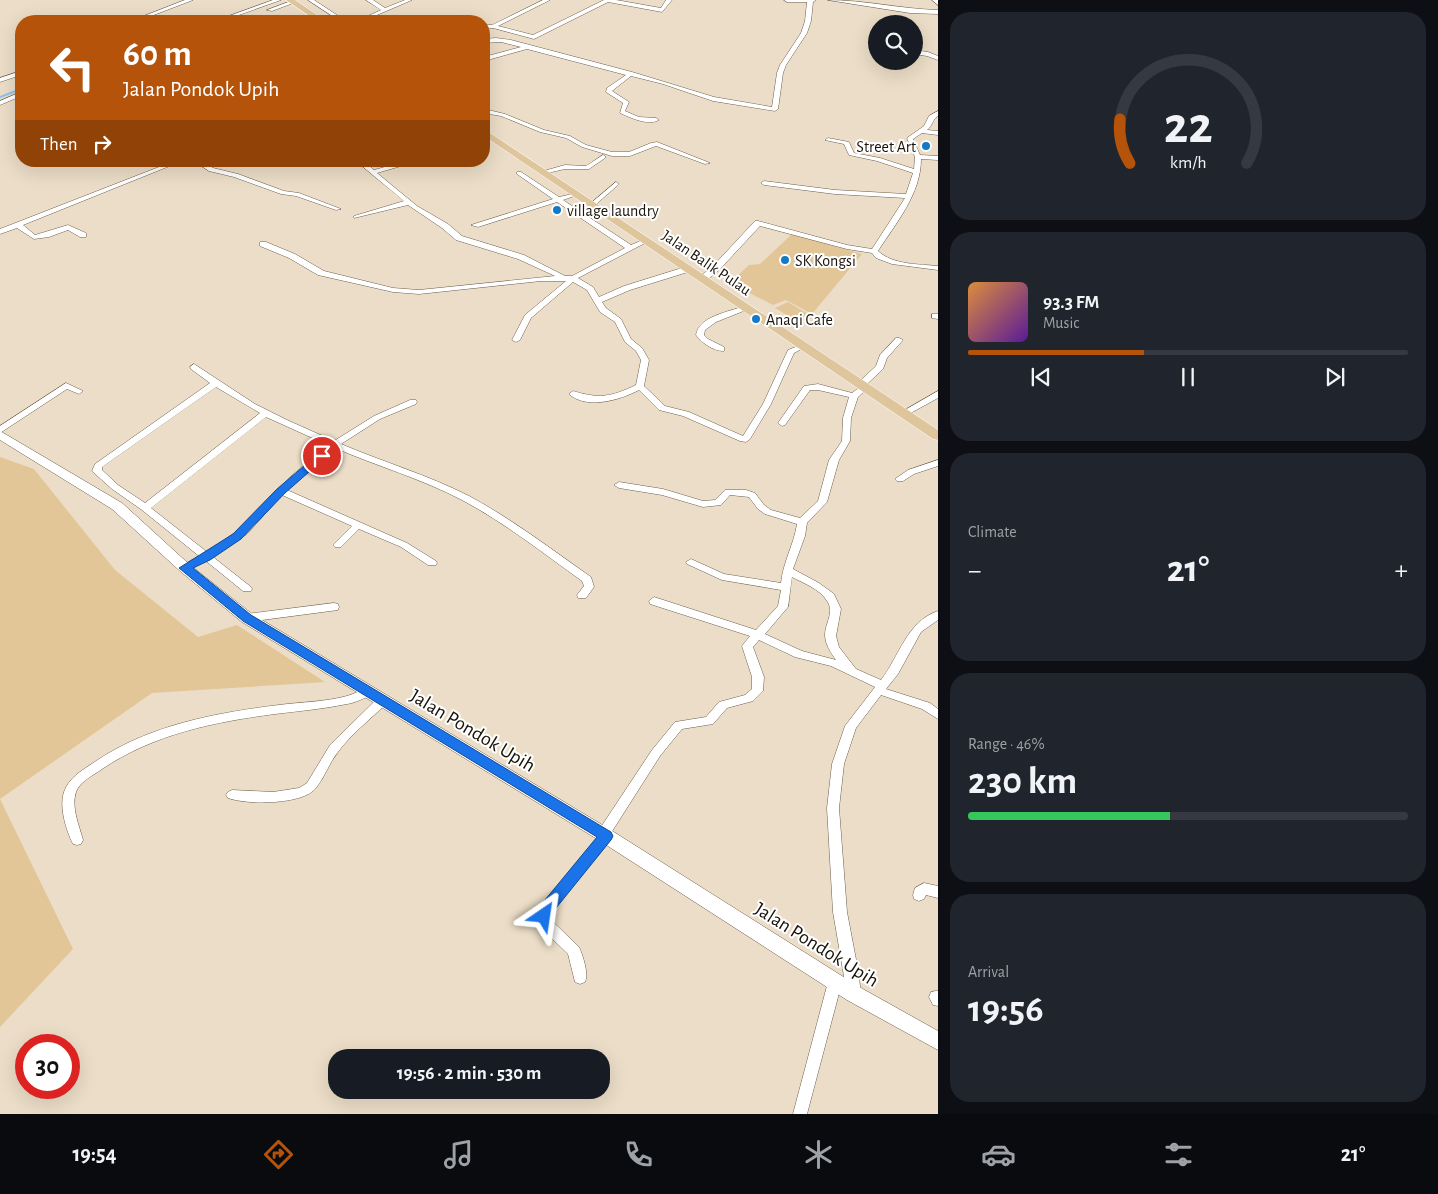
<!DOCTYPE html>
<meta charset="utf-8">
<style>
:root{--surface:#171b24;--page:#20242c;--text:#f1f3f6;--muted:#9ea1a6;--line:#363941;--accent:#b45309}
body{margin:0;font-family:"Alegreya Sans",sans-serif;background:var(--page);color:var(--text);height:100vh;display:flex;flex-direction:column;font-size:19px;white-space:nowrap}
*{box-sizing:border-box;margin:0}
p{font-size:16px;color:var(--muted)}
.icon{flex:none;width:28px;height:28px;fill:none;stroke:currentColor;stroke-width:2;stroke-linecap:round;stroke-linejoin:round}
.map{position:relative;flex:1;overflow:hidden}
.side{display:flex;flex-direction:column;gap:12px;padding:12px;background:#0d0f14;width:500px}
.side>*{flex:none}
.guide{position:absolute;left:15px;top:15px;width:475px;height:152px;border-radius:20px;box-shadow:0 5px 20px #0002;background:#b45309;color:#fff;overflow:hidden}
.fabs{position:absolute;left:868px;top:15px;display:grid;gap:10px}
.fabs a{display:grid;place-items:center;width:55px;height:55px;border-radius:50%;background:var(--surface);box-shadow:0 5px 20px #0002;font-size:25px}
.speed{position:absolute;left:15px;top:1034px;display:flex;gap:10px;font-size:25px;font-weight:700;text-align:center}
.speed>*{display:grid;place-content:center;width:65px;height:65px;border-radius:50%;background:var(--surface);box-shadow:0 5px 20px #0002;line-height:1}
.speed .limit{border:8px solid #d22;background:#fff;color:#111}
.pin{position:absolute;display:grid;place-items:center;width:42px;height:42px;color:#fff;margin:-21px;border:2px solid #fff;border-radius:50%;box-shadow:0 1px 5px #0007}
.me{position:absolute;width:55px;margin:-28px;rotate:32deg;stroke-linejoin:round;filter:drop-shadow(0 0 4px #0008)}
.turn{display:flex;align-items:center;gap:18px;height:105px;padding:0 25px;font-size:22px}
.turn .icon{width:65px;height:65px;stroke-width:2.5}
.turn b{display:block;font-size:35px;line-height:42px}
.then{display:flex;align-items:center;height:48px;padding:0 25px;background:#0003;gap:10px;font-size:19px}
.big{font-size:38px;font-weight:700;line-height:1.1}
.side .tile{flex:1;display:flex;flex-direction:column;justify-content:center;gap:8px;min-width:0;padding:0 18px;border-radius:20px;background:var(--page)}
.side .dial{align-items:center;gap:0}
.dial svg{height:130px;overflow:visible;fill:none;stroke:var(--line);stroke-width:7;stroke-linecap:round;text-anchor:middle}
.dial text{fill:var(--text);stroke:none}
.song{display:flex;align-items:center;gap:15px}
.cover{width:60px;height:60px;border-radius:8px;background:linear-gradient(135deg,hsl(30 70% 55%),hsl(270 70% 35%))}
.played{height:5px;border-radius:2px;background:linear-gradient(90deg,var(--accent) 40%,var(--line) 40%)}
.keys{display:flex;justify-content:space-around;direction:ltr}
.heat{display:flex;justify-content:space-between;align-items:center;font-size:28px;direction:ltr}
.charge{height:8px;border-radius:4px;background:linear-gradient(90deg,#34c759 46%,var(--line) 0)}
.trip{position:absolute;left:328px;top:1049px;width:282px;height:50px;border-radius:20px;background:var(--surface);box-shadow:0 5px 20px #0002;font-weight:700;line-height:50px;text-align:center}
.dock{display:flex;height:80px;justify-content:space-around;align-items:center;background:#090b0e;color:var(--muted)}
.dock .icon{width:35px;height:35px}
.dock .current{color:var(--accent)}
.dock b{font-size:22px;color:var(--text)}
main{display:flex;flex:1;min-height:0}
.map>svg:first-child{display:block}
</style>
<main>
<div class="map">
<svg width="938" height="1114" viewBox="0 0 938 1114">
<rect width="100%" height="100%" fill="#ebddc7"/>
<!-- green -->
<path fill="#e3c697" d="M792,234L862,254L812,314L786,300L773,305L730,283L749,265L760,264Z
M788,302L813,317L800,323L775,308Z
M0,457L34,469L115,570L198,637L237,625L325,682L152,693L0,799Z
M0,799L73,949L0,1027Z"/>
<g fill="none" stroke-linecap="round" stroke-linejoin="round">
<!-- stream -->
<path stroke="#8cc1f3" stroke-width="2" d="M0,97L21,89"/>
<defs>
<path id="minor" d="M185,0H193L138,21H131Z
M273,0H281L222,21H215Z
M308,0H314L346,21H340Z
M366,0H373L385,8L405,0H412L363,21H357L381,10Z
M543,0H550L498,26L533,35L604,0H616L661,8L666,0H672L662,12L608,2L534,39L493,28L484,29V25H492Z
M784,0H816L813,2L811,21L807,33L786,65L783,73L778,109L775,111L713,101L663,84L631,76L612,91L629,102L625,111L639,117L656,118L659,120C648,126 631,118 620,113L623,103L606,92L607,88L626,75L527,49L484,61V57L521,47L501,42L484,43V39L496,38L511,40L632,72L714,97L772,107L777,73L780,65L801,33L805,21L807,2H787Z
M828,0C865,0 901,9 938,10V14L910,13Z
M932,0H938V5Z
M291,1L296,2L272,11L267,10Z
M200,17L209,20L210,21L198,20V18Z
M914,50L928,52L938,56V60L927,56L914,54Z
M21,71V75L0,82V78Z
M21,92V96L0,105V101Z
M484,109L505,114L544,130L570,136L586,145L612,152H629L651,143L657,142L710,163L705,164L656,146L630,156H612L582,147L566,138L540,132L501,116L484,113Z
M938,111V116C932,119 933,126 927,130L938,131V135L922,133L913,139L920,155L938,156V160L921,159C921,194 896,223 878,251C893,265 919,264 938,266V270L892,264L876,258L872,253L847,249L760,226L721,268L706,281H700V277L715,264L755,221H758L847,245L872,249L905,198L835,194L764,185L761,183L764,181L835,190L906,194L913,173L877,161L849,155L844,144L825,140L828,138L849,142L854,153L880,158L914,169L915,157L907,138L924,126L929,116Z
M603,155L605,156V158L589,169H565L543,174L540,172L565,165L586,166Z
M150,161H159L165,164L173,161H182L23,225L35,235L68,225L86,233V237H80L68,230L49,237L34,239L17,228L0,234V229L159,167Z
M194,161H202L213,168L238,174L284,191L299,193L341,209L336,210L296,196L281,194L234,177L209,171Z
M356,161H363L374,170L406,161H418L377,173L417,206L448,224L462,236L524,255L565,276H572L625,248L557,202L478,227L471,225L553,199L517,174V172H521L559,197L577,193V195L563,200L631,245L645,239L649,241L578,278L593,287L599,297L624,286L685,267H691V271L630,290L602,302L606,308L621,319L631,339L642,348L649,360L644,386L665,406L689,412L743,436L763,404L788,350L803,344L807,346L794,353L771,404L750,439L746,442L740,441L683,416L659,410L639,390C620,400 587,410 569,394L573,391C599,399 611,397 636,385L641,360L636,351L625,342L615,322L600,312L587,290L573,282L531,318L520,340L516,342L512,340L525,315L566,281H541L419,294L393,292L318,275L289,258L260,246V242H266L295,254L324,271L393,288L419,290L555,276L518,259L456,240L442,228L408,205L354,218V216L404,201Z
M616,182L619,184L618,185L594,206H590V204Z
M744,306H747L751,308L716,322L705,330L704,335L708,339L724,347V351C713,351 702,343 696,335C699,316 729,312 744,306Z
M932,314H938V319L932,318Z
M896,338H899L903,340L887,358L883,369L866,385L869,387L858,397L851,418L850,441L839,460L827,502L807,523L805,536L793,569L819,583L834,594L841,609L836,636L839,647L856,669L881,680C899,657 907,621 938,611V620L921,632L898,674L886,689L930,703L938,709V719L922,709L881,695L856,728L844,764L839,808L847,912L858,970L861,994L859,999L854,1000L849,999L847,994L833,912L827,808L832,764L845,726L875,687L831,666L795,657L759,640L753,647L764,677L763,691L753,701L727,708L713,724L682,729L660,756L611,833L612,836L610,840L551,913V920L579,947C583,956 589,974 585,982L580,984L575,982L568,954L539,926L537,922L540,907L598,837L597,834L599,830L652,750L675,722L706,717L719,702L745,695L752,689V677L742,646L750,636L650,604L649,601L654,597L756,630L778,606L781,590L722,580L687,564L686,562L691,559L724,574L781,583C783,562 794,544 797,524L765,514L758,509L749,497L730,495L721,505L703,507L662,495L619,488L614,485L619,482L663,489L703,501L715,500L725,490H746L755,493L764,505L771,510L800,518L818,501L829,460L842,441L843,418L849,397L818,390H810L785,425L782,426L778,423L804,386L818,384L852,393L860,387L857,385L858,383L876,366L880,355ZM792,577C803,583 820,589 827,601C835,612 825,623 825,635C825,644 831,653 836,660L802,651L765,634L788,607Z
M194,364L255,404L287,420L334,441L374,416L410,400H416L417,402L416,404L380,419L341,444C383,462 428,475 469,496C512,519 551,549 591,577L594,587L586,598H578L577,595L584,586L582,581C543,553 505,523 462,500C422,479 377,466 335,448L287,490L407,543L436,561L437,563L436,565H428L401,547L359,529L341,547H335L333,545L352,526L282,495L247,534L213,557L251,587L252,589L251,591H243L206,561L189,570H181L180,568L181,566L199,556L142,510L112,489L92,471L95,464L210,383L191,369L190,367ZM216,387L260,413L145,503L118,485L102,470V467ZM266,417L328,445L290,477L240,529L207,552L151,508Z
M66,383L83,391L79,394L67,389L0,433V426Z
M938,391V398L907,415H901L900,413Z
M938,460V466L914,474L903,481H897L895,479L908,470Z
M334,603L338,604L339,607L338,610L247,622L243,621L242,618L243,615L247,614Z
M368,688L372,689L374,692L372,695C364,698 355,703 347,704C323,709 299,711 275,714C214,722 154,734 102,769C94,775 80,781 76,792C71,807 79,825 83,840L81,844L77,845L73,844C66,830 59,807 64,792C69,777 83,770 96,761C150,725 215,713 279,705C301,702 325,702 347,696C354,694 361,690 368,688Z
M383,696L387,697L389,700L387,703C372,718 350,735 338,752C329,763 325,777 316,788C303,805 247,805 228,798L226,795L228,792L232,790L273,792L299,788L307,783L330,745L379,697Z
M924,883L938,886V898L926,895L924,899L919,901L914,899L913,895L915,888Z
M835,976L840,978L842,982L807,1114H793L828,982L830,978Z
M936,991H938V1006L933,1005L929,997L931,992Z"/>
<path id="secondary" d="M0,431L122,503L190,565L252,614L609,829L861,988L938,1031V1050L847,1000L597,839L242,622L180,571L112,509L0,440Z"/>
<path id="primary" d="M286,0H295L326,21H317Z
M484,129L938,430V440L933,439L484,136Z"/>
</defs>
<!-- minor casing -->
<use href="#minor" stroke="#6c5f4c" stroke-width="1"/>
<!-- secondary casing -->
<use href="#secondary" stroke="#6c5f4c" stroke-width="1"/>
<!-- primary casing -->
<use href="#primary" stroke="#fff" stroke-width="1"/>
<!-- minor -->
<use href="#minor" fill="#fff" fill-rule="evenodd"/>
<!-- secondary -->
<use href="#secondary" fill="#fff" fill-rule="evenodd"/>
<!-- primary -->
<use href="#primary" fill="#dec59b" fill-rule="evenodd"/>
</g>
<!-- route -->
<path fill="#1a73e8" stroke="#114b97" d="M322,453L327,456L325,458L285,493L241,539L210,560L193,568L251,615L611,832L613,836L611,840L552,913L549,921L544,923L539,921L537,916L540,906L597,837L243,621L179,568L233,534L277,489L318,454Z"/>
<!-- markers -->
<g fill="#157ac5" stroke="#fff" stroke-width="2">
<circle cx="926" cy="146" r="5"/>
<circle cx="557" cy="210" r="5"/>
<circle cx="785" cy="260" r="5"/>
<circle cx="756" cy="319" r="5"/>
</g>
<g text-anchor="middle" stroke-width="4" stroke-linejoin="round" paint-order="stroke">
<!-- far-poi labels -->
<g font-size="16" fill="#18130b" stroke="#fff" text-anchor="start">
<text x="916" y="152" text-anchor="end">Street Art</text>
<text x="567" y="216">village laundry</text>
<text x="795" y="266">SK Kongsi</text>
<text x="766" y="325">Anaqi Cafe</text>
</g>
<!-- far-street labels -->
<g font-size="16" fill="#18130b" stroke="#fff">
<text transform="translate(707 262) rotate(34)" y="6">Jalan Balik Pulau</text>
</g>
<!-- street labels -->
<g font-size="20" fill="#18130b" stroke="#fff">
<text transform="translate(473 730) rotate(31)" y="7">Jalan Pondok Upih</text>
<text transform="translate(817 944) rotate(32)" y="7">Jalan Pondok Upih</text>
</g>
</g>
</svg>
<div class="fabs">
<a><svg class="icon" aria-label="search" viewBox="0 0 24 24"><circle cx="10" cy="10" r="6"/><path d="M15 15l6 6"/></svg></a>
</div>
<div class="speed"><div class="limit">30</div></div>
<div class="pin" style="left:322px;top:456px;background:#d93025"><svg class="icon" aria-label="arrive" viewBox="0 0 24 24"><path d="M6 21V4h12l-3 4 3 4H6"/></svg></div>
<svg class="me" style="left:544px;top:916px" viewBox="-20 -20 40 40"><path d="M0-17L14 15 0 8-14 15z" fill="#1a73e8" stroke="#fff" stroke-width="4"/></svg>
<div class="trip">19:56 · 2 min · 530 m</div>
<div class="guide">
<div class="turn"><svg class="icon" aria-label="left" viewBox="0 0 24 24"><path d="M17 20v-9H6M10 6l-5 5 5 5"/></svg><div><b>60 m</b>Jalan Pondok Upih</div></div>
<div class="then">Then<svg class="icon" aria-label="right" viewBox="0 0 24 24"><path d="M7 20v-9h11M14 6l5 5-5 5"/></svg></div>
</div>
</div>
<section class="side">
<div class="tile dial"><svg viewBox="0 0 100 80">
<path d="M14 69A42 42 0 1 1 86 69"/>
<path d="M14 69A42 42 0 0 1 8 42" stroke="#b45309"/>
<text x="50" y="56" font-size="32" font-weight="700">22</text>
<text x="50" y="72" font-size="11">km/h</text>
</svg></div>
<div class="tile">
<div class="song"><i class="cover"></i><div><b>93.3 FM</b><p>Music</p></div></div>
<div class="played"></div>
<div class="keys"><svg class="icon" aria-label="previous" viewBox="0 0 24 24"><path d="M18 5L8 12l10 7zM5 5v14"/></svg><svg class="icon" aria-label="pause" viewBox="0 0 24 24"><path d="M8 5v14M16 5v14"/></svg><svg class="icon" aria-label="next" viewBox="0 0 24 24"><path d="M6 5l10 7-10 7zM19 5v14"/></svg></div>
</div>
<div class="tile"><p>Climate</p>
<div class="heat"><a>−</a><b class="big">21°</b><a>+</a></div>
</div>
<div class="tile"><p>Range · 46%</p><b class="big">230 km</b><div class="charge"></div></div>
<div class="tile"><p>Arrival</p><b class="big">19:56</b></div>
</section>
</main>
<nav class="dock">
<b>19:54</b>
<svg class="icon current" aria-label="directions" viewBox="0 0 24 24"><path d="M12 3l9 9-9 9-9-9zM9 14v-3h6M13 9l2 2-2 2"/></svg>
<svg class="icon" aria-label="music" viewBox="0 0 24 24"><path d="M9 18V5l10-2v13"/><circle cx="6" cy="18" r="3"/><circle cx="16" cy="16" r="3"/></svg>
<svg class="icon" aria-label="phone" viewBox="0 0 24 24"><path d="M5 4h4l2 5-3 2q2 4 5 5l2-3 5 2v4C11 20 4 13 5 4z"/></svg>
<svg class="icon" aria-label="climate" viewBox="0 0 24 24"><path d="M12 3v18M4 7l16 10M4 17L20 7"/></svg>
<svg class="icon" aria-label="car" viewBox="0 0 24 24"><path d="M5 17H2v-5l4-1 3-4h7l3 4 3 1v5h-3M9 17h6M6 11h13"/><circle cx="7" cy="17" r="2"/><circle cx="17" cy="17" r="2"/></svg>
<svg class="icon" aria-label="filters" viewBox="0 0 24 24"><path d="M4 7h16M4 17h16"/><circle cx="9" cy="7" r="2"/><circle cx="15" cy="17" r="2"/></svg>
<b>21°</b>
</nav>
